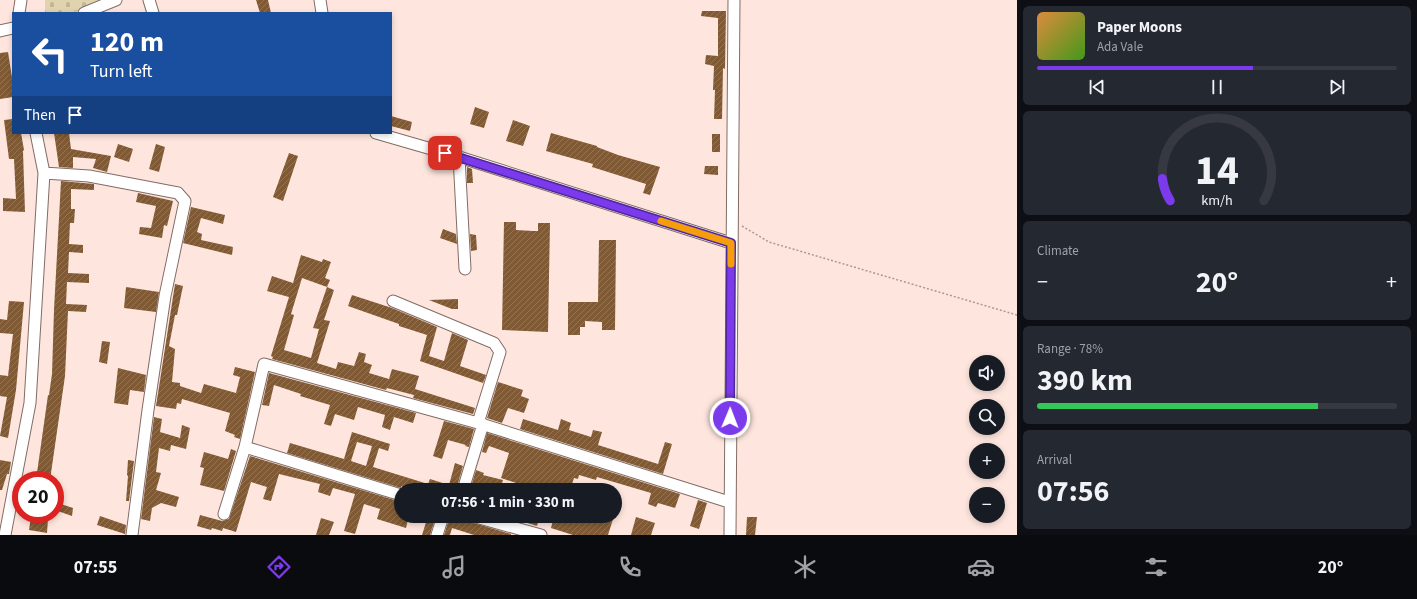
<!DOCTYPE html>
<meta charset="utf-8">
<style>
:root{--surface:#171b24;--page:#242831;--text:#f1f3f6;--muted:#9ea1a6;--line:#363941;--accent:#7c3aed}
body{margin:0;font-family:"Source Sans 3",sans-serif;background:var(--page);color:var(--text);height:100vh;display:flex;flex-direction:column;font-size:15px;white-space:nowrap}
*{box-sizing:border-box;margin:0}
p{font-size:13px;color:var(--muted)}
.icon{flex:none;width:22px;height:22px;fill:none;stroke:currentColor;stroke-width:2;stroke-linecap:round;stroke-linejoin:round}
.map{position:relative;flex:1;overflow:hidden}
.drawer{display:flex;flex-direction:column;gap:6px;padding:6px;background:#0d0f14;width:400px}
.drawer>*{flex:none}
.guide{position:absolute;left:12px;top:12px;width:380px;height:122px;border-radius:0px;box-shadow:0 2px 6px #0003;background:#1a4fa0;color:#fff;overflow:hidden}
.buttons{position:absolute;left:969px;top:355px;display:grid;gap:8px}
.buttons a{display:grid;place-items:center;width:36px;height:36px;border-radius:50%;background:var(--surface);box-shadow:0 2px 6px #0003;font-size:20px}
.speed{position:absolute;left:12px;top:471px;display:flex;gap:8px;font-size:20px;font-weight:700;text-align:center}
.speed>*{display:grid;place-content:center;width:52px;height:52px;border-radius:50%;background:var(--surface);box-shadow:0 2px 6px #0003;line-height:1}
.speed .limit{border:6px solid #d22;background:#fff;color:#111}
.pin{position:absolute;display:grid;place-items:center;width:34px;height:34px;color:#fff;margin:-17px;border-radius:8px;box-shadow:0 2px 6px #0006}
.me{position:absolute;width:44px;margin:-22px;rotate:1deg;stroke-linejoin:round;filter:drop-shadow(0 0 3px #0008)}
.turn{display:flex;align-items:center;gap:14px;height:84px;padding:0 12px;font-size:18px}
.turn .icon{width:52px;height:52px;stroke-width:2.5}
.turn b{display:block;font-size:28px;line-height:34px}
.then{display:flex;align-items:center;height:38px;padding:0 12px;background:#0003;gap:8px;font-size:15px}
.big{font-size:30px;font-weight:700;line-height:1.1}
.drawer .card{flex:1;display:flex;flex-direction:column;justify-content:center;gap:6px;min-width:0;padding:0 14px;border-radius:6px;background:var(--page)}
.drawer .dial{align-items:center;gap:0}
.dial svg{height:104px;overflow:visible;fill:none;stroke:var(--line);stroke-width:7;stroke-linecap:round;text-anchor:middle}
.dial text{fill:var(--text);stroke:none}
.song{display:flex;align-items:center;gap:12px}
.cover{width:48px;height:48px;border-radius:6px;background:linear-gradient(135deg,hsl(30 70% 55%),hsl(100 70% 35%))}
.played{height:4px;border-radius:2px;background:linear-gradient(90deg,var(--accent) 60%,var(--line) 60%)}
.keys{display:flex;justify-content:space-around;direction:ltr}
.heat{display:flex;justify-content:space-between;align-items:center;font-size:22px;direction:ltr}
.charge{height:6px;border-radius:3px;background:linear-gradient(90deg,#34c759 78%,var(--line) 0)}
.trip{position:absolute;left:394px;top:483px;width:228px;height:40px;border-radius:20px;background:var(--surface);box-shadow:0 2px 6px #0003;font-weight:700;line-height:40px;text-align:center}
.dock{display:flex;height:64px;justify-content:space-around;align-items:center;background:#090b0e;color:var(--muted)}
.dock .icon{width:28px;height:28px}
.dock .on{color:var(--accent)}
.dock b{font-size:18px;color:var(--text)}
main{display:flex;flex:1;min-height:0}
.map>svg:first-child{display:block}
</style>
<main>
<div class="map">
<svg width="1017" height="535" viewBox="0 0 1017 535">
<defs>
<pattern id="cemetery-stones" width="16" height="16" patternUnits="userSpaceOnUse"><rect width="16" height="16" fill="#e2d3af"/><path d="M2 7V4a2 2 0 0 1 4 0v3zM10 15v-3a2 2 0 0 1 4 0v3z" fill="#c3b697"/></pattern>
<pattern id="building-hatch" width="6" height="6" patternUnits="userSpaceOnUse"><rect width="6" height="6" fill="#805a34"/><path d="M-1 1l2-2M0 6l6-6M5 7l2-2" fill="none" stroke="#927458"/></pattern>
</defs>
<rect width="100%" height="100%" fill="#fee6de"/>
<!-- cemetery -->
<path fill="url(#cemetery-stones)" d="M45,0H108L72,13H45Z"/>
<!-- building -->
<path fill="url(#building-hatch)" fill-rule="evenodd" d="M256,0H268L271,13H260Z
M702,11H726L725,69L723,68L722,119H714L715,90H713L714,66L705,64L706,55L718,56V18L701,16Z
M8,52L13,84V97L0,99V53Z
M475,107L489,112L484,128L470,124Z
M391,116L412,122L410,131L391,126Z
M13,119V133H21L24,150L23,151L25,212L3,211V198L16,199L14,159H9L4,120Z
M513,120L530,126L523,146L506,141Z
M54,133H69L71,149L111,156L107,172L93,168L96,159L73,157V168L59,167Z
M551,133L597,146V147L618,155L660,167L650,195L643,193L646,184L592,167L593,164L546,151Z
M712,134H720V152H712Z
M118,144L133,149L129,162L114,157Z
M156,144L165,147L159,172L149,169Z
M289,153L298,156L283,201L273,197Z
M705,166H718V175L704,174Z
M467,167L472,169L473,183H467Z
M61,181L94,184V190L71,189V209H75L74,223H70L69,244L83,245V253L69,252L68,273L89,274V283L67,282L66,304L87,305L86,312L68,311L65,376L50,480H36L48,395H49L52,374L54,310Z
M138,193L173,201L167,226L164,225L162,238L139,234L140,227L151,228L156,206L136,202Z
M191,207L225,215L223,224L201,218L197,232L202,234L201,240L233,247L232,255L183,243Z
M504,222H516V230L533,231H538V223H550L548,332L502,330Z
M443,229L456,234L457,244L440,238Z
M470,234L476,235L477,250L471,251Z
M599,240H616L615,330H602V322L585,321V327H580V335H568V302H598Z
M301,255L322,262L323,259L331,262L325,278L330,280L327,287L334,290L324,320L330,321L317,363L336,369L338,362L354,366L359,352L366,354L364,362L372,365L369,373L389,379L392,369L419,376L415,389L475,408L473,414L413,398L414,395L387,388L386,390L272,359L273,357L271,356L289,297L267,291L272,276L293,283ZM302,278L327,287L313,328L319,329L311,358L284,350L294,315L291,314Z
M175,284L183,286L177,315H175L169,346L175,349L172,382L180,383V386L201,393L204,384L236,393L240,377L233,375L235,367L255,372L240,439L234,437L235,435L225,431L230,413L182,399L181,404L177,403L176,409L156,406Z
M126,287L159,292L156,312L124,308Z
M352,295L392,308L437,327L429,356L444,361L452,333L468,340L460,366L486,375L483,383L420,361L427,335L399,326V324L348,306Z
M458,299V309H452L429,300Z
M9,301L24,302L16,390L8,438L0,436L7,397L0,396V375L8,376L13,334L0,333V319L7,320Z
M102,341L110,342L107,364L99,362Z
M118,368L146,375L144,392L130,390L128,405L114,403Z
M269,373L416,413L413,423L394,417L390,430L382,427L385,415L358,407L354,420L335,414L331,426L324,424L330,405L300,396L301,394L274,385L269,406L262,405Z
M498,382L523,390L521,396L529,399L524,413L508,408L502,423L487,418Z
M154,417L162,419L160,432L180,438L182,425L190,428L186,449L171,445L170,451L159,448L156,472L161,473L156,490L179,497L176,507L161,503L152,508L150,521L141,519Z
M523,419L558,430L561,419L571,423L569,430L591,437L593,430L602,432L598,445L658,464L665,442L672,444L663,474L520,429Z
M444,421L474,429L469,447L465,446L466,445L448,440L442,459L433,456Z
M352,432L390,444L388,451L379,448L373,467L428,484L430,479L449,485L455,463L463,466L456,490H414L401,486V488L287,453L290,443L344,459ZM357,442L372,446L366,466L351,461Z
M487,433L680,494L675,508L658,503L656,507L648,504L651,493L597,477L596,480L579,475L578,479L574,478L570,490H551L532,484L531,488L501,478L509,453L489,446L486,453L482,452Z
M231,449L236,451L224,491L200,485L204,468L200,467L204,452L228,459Z
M250,456L401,502V516H409L406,528L377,519L380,509L364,504L355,534L344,531L355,494L333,488L330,496L318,492L320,484L279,474L271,501L263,499L267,487L251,482L236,532L223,528L222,531L212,528L211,530L197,526L200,515L222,521L229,519Z
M0,460L11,462L9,474H7L2,490H0Z
M128,460L134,461L129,501H126L128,476L127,475Z
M476,470L484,473L483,475L503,480L500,490H470Z
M698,500L707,503L699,529L690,526Z
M55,502L73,508L72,516L55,510Z
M100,516L126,525L125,534L97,525Z
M428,516H436L430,535H422Z
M450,516L511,534V535H474L452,528L450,535H444Z
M511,516H540L537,526L511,518Z
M554,516H614L608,535H573L551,528Z
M31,517L48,519L47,533L29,530Z
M636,517L655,523L651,535H631Z
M747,517H757L755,535H746Z
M321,518L334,522L329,535H316Z"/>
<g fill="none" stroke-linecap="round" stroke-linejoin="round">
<defs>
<path id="minor" d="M149,0L153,13
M320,0L322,13
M19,13L21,0
M84,13L116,0
M0,31L13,28
M376,133L459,157L731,243
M459,157L465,269
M44,173L89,176L178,193L185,201L165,296L148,410L132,535
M393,301L494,343L500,352L478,423
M463,490L483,424
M401,495L245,447L264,364L478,423L729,502
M224,514L245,447
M472,516L541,535
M5,535L30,403L44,173L36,133
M437,535L443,516
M730,535L734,0"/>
</defs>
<!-- minor casing -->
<use href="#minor" stroke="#816c65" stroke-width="13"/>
<!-- path -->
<path stroke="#aa9993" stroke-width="1.5" stroke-dasharray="2 2" stroke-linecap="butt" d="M742,226L769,242L1017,315"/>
<!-- minor -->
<use href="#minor" stroke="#fff" stroke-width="11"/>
</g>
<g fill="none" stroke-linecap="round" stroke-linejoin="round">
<defs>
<path id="route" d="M445,153L731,243L730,418"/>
</defs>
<!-- route casing -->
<use href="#route" stroke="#51269a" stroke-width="10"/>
<!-- route -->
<use href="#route" stroke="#7c3aed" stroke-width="7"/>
<!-- slow -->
<path stroke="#f59e0b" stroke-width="7" d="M661,221L731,243V264"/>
</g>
</svg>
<div class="buttons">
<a><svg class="icon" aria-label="sound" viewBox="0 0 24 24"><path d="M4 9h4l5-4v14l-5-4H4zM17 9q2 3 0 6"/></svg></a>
<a><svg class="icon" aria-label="search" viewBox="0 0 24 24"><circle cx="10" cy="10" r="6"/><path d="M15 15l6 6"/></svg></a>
<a>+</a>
<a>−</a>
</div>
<div class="speed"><div class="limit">20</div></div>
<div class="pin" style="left:445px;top:153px;background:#d93025"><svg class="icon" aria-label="arrive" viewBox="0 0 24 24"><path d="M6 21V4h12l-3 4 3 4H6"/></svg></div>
<svg class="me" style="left:730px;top:418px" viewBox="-20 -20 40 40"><circle r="17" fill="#7c3aed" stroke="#fff" stroke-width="3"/><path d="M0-11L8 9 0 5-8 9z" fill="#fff"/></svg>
<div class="trip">07:56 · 1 min · 330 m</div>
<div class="guide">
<div class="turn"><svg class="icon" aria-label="left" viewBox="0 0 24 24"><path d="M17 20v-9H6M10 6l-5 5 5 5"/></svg><div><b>120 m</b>Turn left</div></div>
<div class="then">Then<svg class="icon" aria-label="arrive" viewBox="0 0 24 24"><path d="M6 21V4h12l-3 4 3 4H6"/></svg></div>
</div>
</div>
<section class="drawer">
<div class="card">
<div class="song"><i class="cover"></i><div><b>Paper Moons</b><p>Ada Vale</p></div></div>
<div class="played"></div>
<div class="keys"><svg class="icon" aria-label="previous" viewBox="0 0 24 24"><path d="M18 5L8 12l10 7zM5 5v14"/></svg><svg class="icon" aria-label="pause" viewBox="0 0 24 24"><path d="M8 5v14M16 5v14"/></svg><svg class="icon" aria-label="next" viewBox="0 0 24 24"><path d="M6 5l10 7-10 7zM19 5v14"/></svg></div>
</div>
<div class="card dial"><svg viewBox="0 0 100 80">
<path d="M14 69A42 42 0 1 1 86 69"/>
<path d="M14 69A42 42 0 0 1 8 52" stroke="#7c3aed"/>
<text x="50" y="56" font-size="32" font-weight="700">14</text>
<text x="50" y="72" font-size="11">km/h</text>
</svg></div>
<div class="card"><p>Climate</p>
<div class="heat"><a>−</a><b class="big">20°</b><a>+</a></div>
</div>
<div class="card"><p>Range · 78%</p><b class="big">390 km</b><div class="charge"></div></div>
<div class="card"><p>Arrival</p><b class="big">07:56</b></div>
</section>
</main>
<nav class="dock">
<b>07:55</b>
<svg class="icon on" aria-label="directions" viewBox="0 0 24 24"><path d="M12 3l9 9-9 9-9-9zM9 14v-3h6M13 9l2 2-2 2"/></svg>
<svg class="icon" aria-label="music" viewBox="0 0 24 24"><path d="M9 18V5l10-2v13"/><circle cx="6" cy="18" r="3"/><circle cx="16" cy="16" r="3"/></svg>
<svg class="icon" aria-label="phone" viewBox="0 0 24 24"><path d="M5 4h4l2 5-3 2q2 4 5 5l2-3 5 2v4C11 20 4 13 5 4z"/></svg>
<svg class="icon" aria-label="climate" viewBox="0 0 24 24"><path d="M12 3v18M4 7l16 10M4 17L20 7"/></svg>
<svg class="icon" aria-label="car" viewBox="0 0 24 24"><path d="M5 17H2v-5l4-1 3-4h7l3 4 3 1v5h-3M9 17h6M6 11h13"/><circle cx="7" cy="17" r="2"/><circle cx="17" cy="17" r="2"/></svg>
<svg class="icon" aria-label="filters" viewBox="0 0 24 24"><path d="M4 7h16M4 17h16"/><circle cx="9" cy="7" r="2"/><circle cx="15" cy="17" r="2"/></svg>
<b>20°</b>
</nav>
